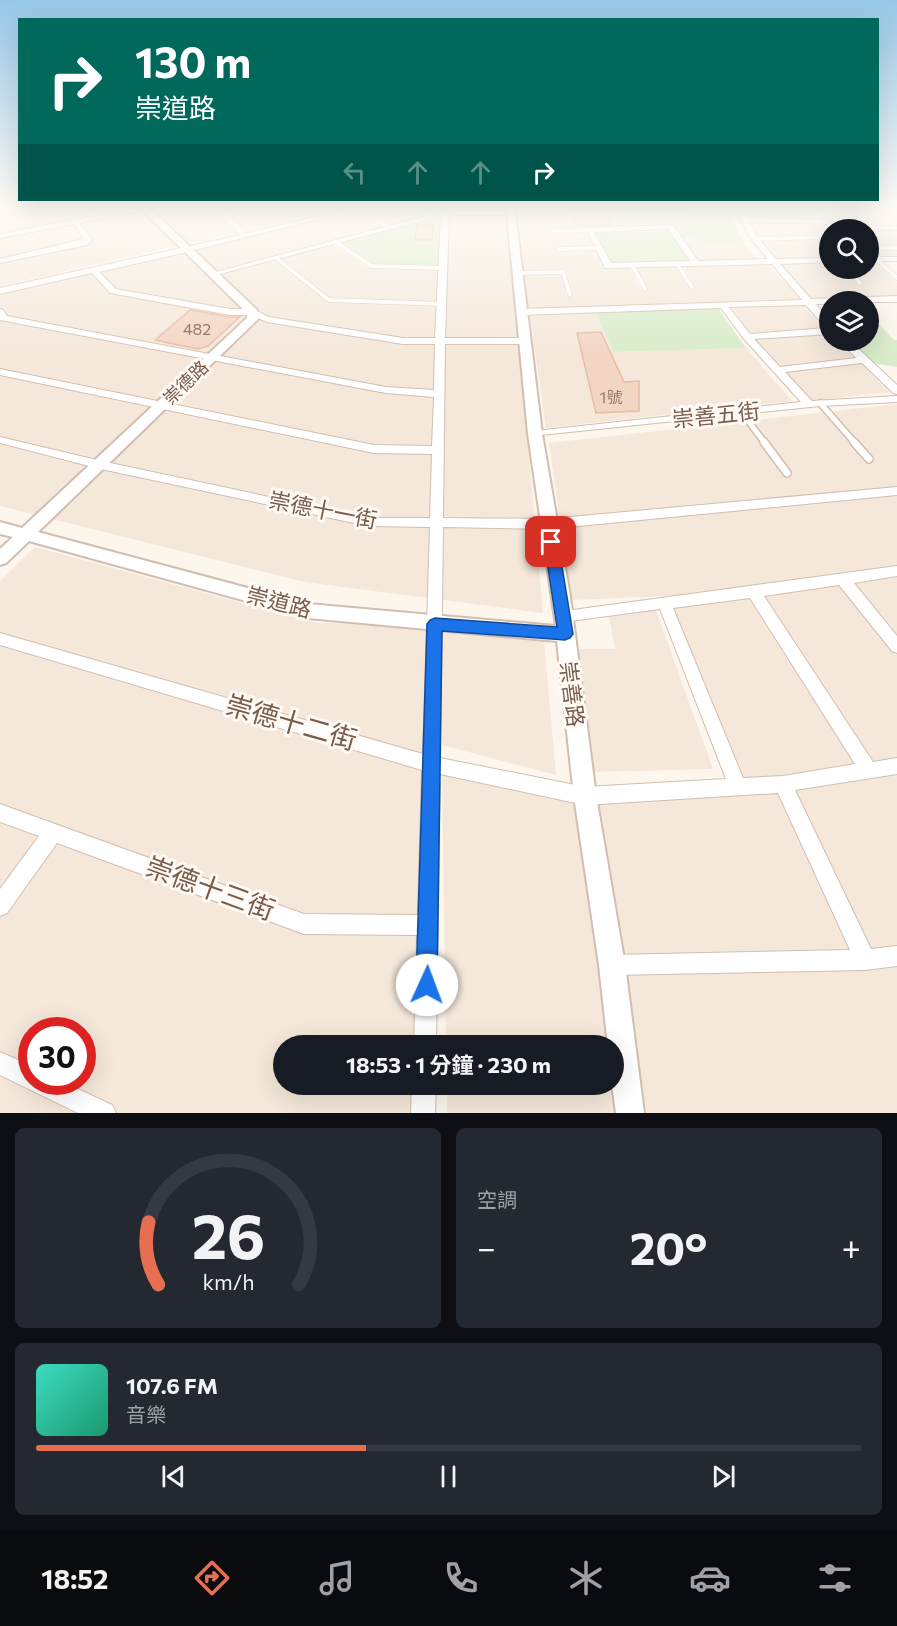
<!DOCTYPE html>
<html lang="zh-TW">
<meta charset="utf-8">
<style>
:root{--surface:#171b24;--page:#242831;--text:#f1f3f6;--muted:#9ea1a6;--line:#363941;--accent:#e76f51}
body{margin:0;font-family:Commissioner,"Noto Sans TC",sans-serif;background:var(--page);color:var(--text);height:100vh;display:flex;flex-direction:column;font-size:22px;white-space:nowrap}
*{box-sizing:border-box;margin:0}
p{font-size:20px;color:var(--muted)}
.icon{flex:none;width:33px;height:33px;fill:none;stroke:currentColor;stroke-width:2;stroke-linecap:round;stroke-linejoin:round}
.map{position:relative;height:1113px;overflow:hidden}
.drawer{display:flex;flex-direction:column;gap:15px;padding:15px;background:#0d0f14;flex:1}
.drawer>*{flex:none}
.guide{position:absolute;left:18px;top:18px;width:861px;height:183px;border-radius:0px;box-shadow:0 6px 24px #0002;background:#00695c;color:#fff;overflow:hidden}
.tools{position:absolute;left:819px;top:219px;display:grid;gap:12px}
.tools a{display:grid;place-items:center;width:60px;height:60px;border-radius:50%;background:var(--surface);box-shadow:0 6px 24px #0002;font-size:30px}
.speed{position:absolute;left:18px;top:1017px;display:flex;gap:12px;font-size:30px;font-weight:700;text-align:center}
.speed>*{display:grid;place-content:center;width:78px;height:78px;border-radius:50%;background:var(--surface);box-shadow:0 6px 24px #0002;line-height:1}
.speed .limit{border:9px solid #d22;background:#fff;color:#111}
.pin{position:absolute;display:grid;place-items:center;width:51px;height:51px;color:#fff;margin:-26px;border-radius:12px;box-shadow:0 3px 9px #0006}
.me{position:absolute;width:66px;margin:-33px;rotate:2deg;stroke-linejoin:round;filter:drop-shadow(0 0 4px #0008)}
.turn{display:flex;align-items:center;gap:21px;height:126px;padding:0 18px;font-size:27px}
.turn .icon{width:78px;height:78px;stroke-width:2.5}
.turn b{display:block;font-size:42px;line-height:51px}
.lanes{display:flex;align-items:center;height:57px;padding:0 18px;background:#0003;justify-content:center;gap:30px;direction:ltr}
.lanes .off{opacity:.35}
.big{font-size:45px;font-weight:700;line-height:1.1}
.drawer .widget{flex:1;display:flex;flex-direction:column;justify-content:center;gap:9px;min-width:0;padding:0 21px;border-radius:9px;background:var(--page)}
.drawer .dial{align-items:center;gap:0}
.dial svg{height:156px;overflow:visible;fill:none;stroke:var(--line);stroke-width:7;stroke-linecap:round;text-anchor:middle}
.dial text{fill:var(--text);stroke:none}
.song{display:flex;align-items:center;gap:18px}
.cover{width:72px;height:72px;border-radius:9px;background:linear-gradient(135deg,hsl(170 70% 55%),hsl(160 70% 35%))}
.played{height:6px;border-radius:3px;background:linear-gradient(90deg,var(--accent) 40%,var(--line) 40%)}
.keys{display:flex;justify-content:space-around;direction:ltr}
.heat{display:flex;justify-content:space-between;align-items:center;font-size:33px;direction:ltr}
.drawer .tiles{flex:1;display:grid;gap:15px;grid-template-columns:1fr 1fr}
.widget:last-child{grid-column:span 2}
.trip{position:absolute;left:273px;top:1035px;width:351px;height:60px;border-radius:30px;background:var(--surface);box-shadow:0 6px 24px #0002;font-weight:700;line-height:60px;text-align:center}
.dock{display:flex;height:96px;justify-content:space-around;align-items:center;background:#090b0e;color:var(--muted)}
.dock .icon{width:42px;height:42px}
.dock .on{color:var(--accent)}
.dock b{font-size:27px;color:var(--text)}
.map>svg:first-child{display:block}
</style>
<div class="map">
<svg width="897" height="1113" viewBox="0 0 897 1113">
<rect width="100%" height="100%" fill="#fdf6ec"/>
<!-- residential -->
<path fill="#f5e8da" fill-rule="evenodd" d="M0,203H364L0,286Z
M383,203H504L505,210L444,211L215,271L191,249Z
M741,203H897V210Z
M684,205H727L733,218H691Z
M739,205L897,213V258H869L868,230H830L829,259H777L758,241Z
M520,211L568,212L581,228L550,229L549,231H588L596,247H557L558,250L596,249L605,267H629L641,290L648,289L635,266L675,265L689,288H695L683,265L767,263L800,299L524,309L522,275L561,273L567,296H572L566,271L524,270Z
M449,215H507L518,338H445Z
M682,237H696L704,244H744L756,258L699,261Z
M334,245L369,268L439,270L434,345H519L543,613L305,582L0,506V294L181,252L208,277Z
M829,261L830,268H868L869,261H872L897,282V297L810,299L779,262Z
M802,304L824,329L749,333L732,307Z
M596,313L613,352L746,348L792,401L546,428L530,316Z
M829,334L830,340L837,341L853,358L779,367L754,338Z
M860,363L889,392L810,401L784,372Z
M897,404V1113H447V1085L614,1084V1046L446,1045L442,772L596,804L743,793L667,596L571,600L549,443Z
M35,547L316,623L429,624L419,1045L284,1046V1084L418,1085V1113H0V581ZM32,1030H82V1082H32Z
M656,610L713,769L594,772L579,649H615L609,617Z
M442,626L543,630L556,775L442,745Z"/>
<!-- green -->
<path fill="#d8ecc9" d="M603,205H684L691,217L733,218L744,244H704L696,237H682L671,226H610Z
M443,214V268L372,265L337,242Z
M667,229L691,262L611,265L593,231Z
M717,307L746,348L613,352L596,313Z
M869,319H874L894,340H897V367L872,363L850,341L868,340Z"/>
<!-- building -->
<path fill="#f3d5c3" stroke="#e6bba3" stroke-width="1.5" d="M562,204L603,205L610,225L580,226Z
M417,225H433L432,240H415Z
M190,310L230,317H240L208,346L198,349L155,340Z
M601,332L624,382L639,381V411L596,413L577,333Z"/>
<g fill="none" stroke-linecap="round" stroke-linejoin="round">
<defs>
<path id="service-far2" d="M358,208L389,228
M744,220L829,222
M840,228H897
M551,231L589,230
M755,239L830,237
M336,242L371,266L443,268
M875,248H897
M559,249L598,248
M276,258L329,300L442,304
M876,259L897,278
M677,264L692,287
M632,265L645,289
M845,268L860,283
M517,273L563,272L570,295"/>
<path id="service-far1" d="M820,403L855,443
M742,413L765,443"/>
<path id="service" d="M764,442L787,473
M854,442L869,459"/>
<path id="minor" d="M42,203H55L0,215V211Z
M61,203H67L78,219L162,203H175L80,223L92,240L87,245L0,263V259L84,239L74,224L0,238V234L71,220Z
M208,203H215L226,213L273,203H283L230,217L247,233L372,203H383L187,252L99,272L116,289L230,309H253L269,317L403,338H435L441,216L212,276L208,274L445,211H514V215H449L445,338H525L530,341L525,344H445L443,518L548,519L897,487V495L548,529L443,527L440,758L585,787L726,779L660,609L563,622L558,620L556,616L558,612L897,566V576L854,583L897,636V653L892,651L839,585L764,596L873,762L897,758V774L795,790L871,949L897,946V966L865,970L612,975L605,972L602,965L605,958L612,955L850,950L778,793L585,805L440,774L436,1046H414L417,935L304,934L57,843L7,913L0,916V889L39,836L0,822V804L304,914L418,915L422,770L0,645V633L423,754L430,527L368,526L101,469L0,443V437L101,461L368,518H430L432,454L374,453L0,375V369L374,445L432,446L434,397L386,393L0,320V309L3,310L7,316L386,387L434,390L435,344H403L267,322L251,315H230L110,293L92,273L0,294V288L240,235ZM750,598L855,764L783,776L743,778L673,608Z
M668,203H738L897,208V212L741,207L758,238L776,259L830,258V262L780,264L811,299L897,296V302H830V304H816L830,321V334L754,339L780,367L856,358L839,340H849L897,385V394L893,393L862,363L785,372L812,401L897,396V402L820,406L531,436L529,434L535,431L801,402L744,339L721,308L521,315L516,312L521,309L802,300L772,264L605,268L586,228L670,225H673L698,261L768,259L751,239L734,207L672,205ZM668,229L690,261L611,263L594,232ZM806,305L826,328L750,334L729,307Z
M868,257H897V261H868Z
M0,1052L32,1066V1082H63L112,1105L116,1113H78L0,1075Z
M412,1084H436L435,1113H411Z"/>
<path id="tertiary" d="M135,203H144L257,310L258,319L38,532L308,604L556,626L528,434L506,203H514L542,434L570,596L596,796L625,965L644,1113H616L612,1084L614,1046H608L599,965L574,796L557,641L308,618L29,541L6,563L0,565V549L13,537L0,534V522L22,528L247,318V313Z"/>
</defs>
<!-- service-far2 casing -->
<use href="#service-far2" stroke="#d1beb0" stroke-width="5"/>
<!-- service-far1 casing -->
<use href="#service-far1" stroke="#d1beb0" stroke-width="8"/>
<!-- service casing -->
<use href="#service" stroke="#d1beb0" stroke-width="10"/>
<!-- minor casing -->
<use href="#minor" stroke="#d1beb0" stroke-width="2"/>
<!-- tertiary casing -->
<use href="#tertiary" stroke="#d1beb0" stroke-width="4"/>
<!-- service-far2 -->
<use href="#service-far2" stroke="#fff" stroke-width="4"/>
<!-- service-far1 -->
<use href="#service-far1" stroke="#fff" stroke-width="5"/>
<!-- service -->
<use href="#service" stroke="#fff" stroke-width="7"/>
<!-- minor -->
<use href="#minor" fill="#fff" fill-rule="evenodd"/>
<!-- tertiary -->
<use href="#tertiary" fill="#fff" fill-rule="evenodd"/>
</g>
<!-- sky -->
<linearGradient id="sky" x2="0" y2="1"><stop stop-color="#97c7e8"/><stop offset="0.57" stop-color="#fefbf6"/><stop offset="1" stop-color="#fefbf6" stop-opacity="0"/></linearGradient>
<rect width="897" height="358" fill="url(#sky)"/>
<!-- route -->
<path fill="#1a73e8" stroke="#114b97" stroke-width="1.5" d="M551,537L558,542L573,634L570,638L565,640L442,631L437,985L434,993L427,996L419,993L416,985L427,624L430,620L435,618L557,627L544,542Z"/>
<g text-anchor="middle" stroke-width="6" stroke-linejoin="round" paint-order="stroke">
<!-- far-number labels -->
<g font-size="16" fill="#987a6a">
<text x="197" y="335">482</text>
<text x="611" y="403">1號</text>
</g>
<!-- far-street labels -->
<g font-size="18" fill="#7a5c4d" stroke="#fffaf3">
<text transform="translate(186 383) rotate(-44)" y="6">崇德路</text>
</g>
<!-- street labels -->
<g font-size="22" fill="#7a5c4d" stroke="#fffaf3">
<text transform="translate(716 415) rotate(-6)" y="8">崇善五街</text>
<text transform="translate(323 510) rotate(11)" y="8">崇德十一街</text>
<text transform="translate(279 602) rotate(14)" y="8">崇道路</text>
<text transform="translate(572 694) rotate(83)" y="8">崇善路</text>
</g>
<!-- near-street labels -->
<g font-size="27" fill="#7a5c4d" stroke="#fffaf3">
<text transform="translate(291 723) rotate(16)" y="9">崇德十二街</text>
<text transform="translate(210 889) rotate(20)" y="9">崇德十三街</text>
</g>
</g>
</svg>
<div class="tools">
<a><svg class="icon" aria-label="search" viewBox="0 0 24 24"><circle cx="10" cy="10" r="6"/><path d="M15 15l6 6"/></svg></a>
<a><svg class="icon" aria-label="layers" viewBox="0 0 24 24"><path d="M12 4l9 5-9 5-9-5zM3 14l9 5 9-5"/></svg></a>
</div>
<div class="speed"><div class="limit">30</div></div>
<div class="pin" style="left:551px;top:542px;background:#d93025"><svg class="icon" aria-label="arrive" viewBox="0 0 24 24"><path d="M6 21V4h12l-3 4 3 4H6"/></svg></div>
<svg class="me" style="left:427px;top:985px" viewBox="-20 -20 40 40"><circle r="19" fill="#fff"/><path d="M0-13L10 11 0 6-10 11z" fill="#1a73e8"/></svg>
<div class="trip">18:53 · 1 分鐘 · 230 m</div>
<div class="guide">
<div class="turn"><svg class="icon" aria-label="right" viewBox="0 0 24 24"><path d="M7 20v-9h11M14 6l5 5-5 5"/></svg><div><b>130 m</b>崇道路</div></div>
<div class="lanes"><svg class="icon off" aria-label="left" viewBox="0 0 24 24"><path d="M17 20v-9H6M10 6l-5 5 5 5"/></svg><svg class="icon off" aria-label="ahead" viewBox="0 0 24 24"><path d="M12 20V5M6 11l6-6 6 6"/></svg><svg class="icon off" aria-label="ahead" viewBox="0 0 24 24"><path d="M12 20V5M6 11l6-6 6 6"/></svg><svg class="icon" aria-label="right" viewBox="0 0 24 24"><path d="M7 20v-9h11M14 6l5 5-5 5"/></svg></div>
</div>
</div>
<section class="drawer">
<div class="tiles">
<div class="widget dial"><svg viewBox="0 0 100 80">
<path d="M14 69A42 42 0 1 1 86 69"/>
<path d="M14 69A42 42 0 0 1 9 37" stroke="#e76f51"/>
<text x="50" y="56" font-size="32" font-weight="700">26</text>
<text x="50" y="72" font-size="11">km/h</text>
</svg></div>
<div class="widget"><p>空調</p>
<div class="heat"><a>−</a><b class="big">20°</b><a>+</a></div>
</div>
<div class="widget">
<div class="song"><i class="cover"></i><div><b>107.6 FM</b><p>音樂</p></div></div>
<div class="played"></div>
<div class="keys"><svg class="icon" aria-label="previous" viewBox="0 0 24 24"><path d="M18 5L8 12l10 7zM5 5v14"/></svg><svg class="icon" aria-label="pause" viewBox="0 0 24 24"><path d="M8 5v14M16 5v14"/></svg><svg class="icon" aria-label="next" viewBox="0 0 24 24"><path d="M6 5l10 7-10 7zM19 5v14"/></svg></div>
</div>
</div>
</section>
<nav class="dock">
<b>18:52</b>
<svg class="icon on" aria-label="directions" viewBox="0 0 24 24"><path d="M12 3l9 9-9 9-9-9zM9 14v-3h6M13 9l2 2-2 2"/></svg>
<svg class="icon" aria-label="music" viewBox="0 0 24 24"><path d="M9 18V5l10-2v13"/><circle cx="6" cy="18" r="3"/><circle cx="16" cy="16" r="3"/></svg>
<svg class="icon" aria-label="phone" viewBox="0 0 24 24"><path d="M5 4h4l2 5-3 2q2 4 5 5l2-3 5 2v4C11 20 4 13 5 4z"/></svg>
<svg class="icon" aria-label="climate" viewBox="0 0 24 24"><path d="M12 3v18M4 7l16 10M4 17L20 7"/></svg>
<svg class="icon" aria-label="car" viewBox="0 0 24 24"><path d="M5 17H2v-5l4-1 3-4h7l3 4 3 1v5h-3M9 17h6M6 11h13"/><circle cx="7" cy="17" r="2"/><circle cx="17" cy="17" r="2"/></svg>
<svg class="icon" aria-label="filters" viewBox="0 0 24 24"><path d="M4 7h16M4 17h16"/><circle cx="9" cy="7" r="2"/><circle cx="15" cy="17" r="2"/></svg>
</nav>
